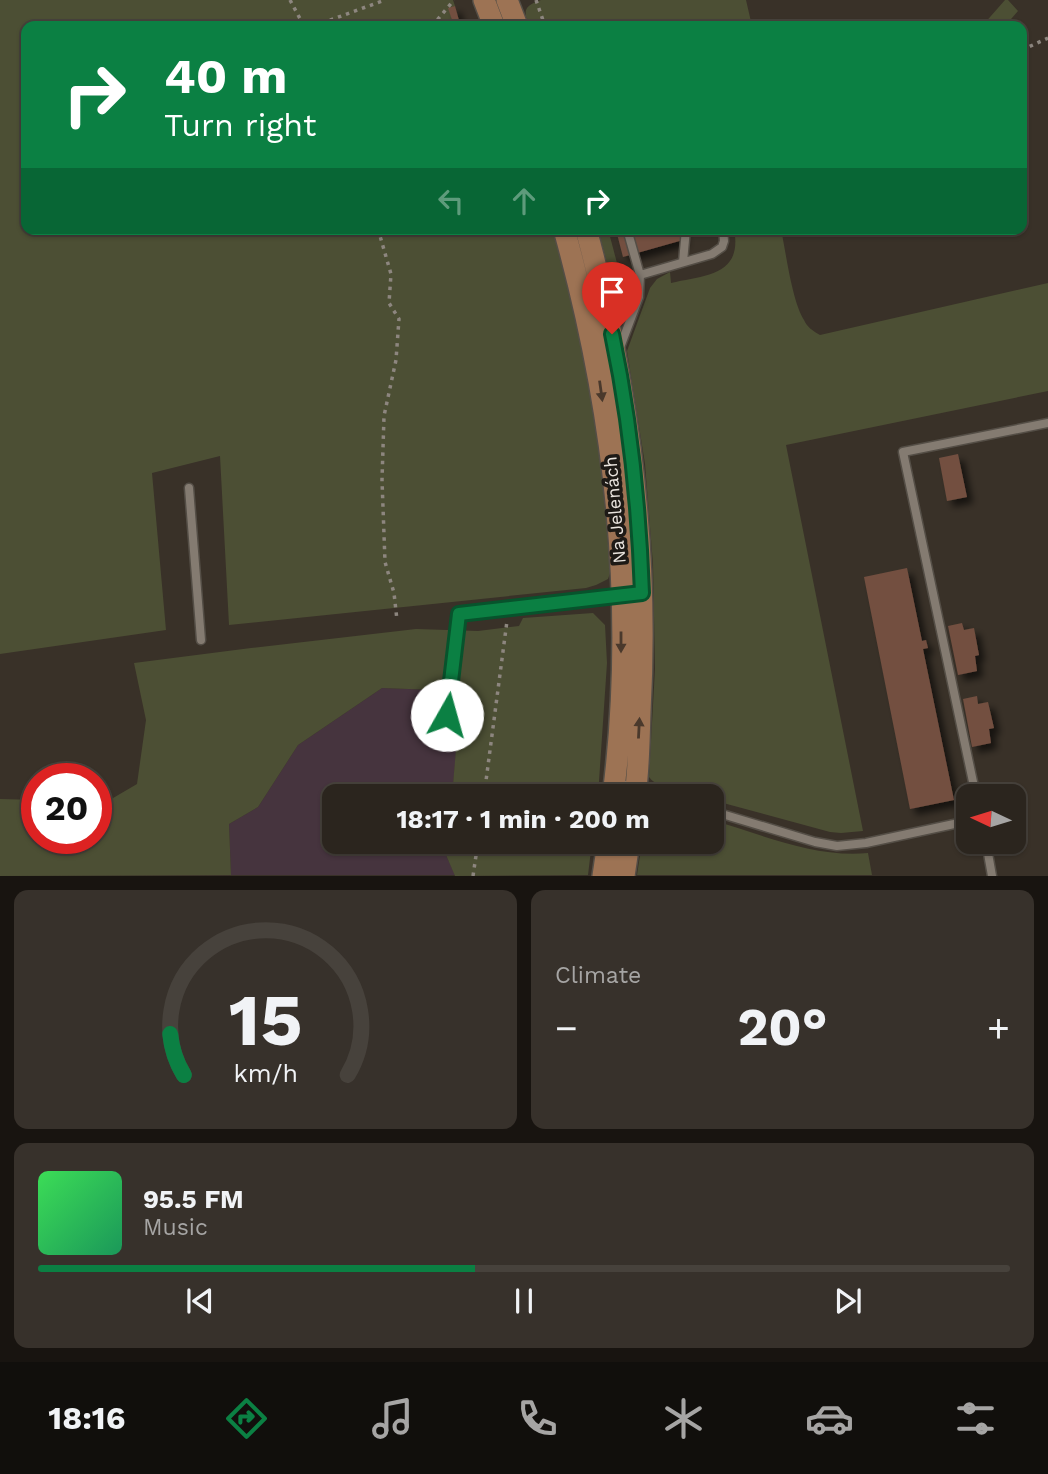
<!DOCTYPE html>
<meta charset="utf-8">
<style>
:root{--surface:#2b251e;--page:#37312b;--text:#f1f3f6;--muted:#a6a5a4;--line:#47423c;--accent:#0b8043}
body{margin:0;font-family:"Work Sans",sans-serif;background:var(--page);color:var(--text);height:100vh;display:flex;flex-direction:column;font-size:26px;white-space:nowrap}
*{box-sizing:border-box;margin:0}
p{font-size:23px;color:var(--muted)}
.icon{flex:none;width:38px;height:38px;fill:none;stroke:currentColor;stroke-width:2;stroke-linecap:round;stroke-linejoin:round}
.map{position:relative;height:876px;overflow:hidden}
.side{display:flex;flex-direction:column;gap:14px;padding:14px;background:#181410;flex:1}
.side>*{flex:none}
.guide{position:absolute;left:21px;top:21px;width:1006px;height:214px;border-radius:14px;box-shadow:0 2px 5px #0004,0 0 0 2px var(--line);background:#0b8043;color:#fff;overflow:hidden}
.needle{width:46px;rotate:274deg}
.buttons{position:absolute;left:956px;top:784px;display:grid;gap:14px}
.buttons a{display:grid;place-items:center;width:70px;height:70px;border-radius:14px;background:var(--surface);box-shadow:0 2px 5px #0004,0 0 0 2px var(--line);font-size:35px}
.speed{position:absolute;left:21px;top:763px;display:flex;gap:14px;font-size:35px;font-weight:700;text-align:center}
.speed>*{display:grid;place-content:center;width:91px;height:91px;border-radius:50%;background:var(--surface);box-shadow:0 2px 5px #0004,0 0 0 2px var(--line);line-height:1}
.speed .limit{border:10px solid #d22;background:#fff;color:#111}
.pin{position:absolute;display:grid;place-items:center;width:60px;height:60px;color:#fff;margin:-72px -30px;border-radius:50% 50% 50% 0;rotate:-45deg;box-shadow:0 0 7px #0007}
.pin .icon{rotate:45deg}
.me{position:absolute;width:77px;margin:-38px;rotate:7deg;stroke-linejoin:round;filter:drop-shadow(0 0 5px #0008)}
.turn{display:flex;align-items:center;gap:24px;height:147px;padding:0 28px;font-size:32px}
.turn .icon{width:91px;height:91px;stroke-width:2.5}
.turn b{display:block;font-size:49px;line-height:60px}
.lanes{display:flex;align-items:center;height:66px;padding:0 28px;background:#0003;justify-content:center;gap:35px;direction:ltr}
.lanes .off{opacity:.35}
.big{font-size:52px;font-weight:700;line-height:1.1}
.side .tile{flex:1;display:flex;flex-direction:column;justify-content:center;gap:10px;min-width:0;padding:0 24px;border-radius:14px;background:var(--page)}
.side .dial{align-items:center;gap:0}
.dial svg{height:182px;overflow:visible;fill:none;stroke:var(--line);stroke-width:7;stroke-linecap:round;text-anchor:middle}
.dial text{fill:var(--text);stroke:none}
.song{display:flex;align-items:center;gap:21px}
.cover{width:84px;height:84px;border-radius:10px;background:linear-gradient(135deg,hsl(130 70% 55%),hsl(150 70% 35%))}
.played{height:7px;border-radius:4px;background:linear-gradient(90deg,var(--accent) 45%,var(--line) 45%)}
.keys{display:flex;justify-content:space-around;direction:ltr}
.heat{display:flex;justify-content:space-between;align-items:center;font-size:38px;direction:ltr}
.side .tiles{flex:1;display:grid;gap:14px;grid-template-columns:1fr 1fr}
.tile:last-child{grid-column:span 2}
.trip{position:absolute;left:322px;top:784px;width:402px;height:70px;border-radius:14px;background:var(--surface);box-shadow:0 2px 5px #0004,0 0 0 2px var(--line);font-weight:700;line-height:70px;text-align:center}
.dock{display:flex;height:112px;justify-content:space-around;align-items:center;background:#110f0c;color:var(--muted)}
.dock .icon{width:49px;height:49px}
.dock .current{color:var(--accent)}
.dock b{font-size:32px;color:var(--text)}
.map>svg:first-child{display:block}
</style>
<div class="map">
<svg width="1048" height="876" viewBox="0 0 1048 876">
<defs>
<filter id="shadow"><feDropShadow dx="6" dy="6" stdDeviation="3.5" flood-color="#0009"/></filter>
</defs>
<rect width="100%" height="100%" fill="#393128"/>
<!-- industrial -->
<path fill="#46343e" d="M382,688L462,691L452,796H334V842H448L446,855L455,875H231L229,824L258,807L298,745Z"/>
<!-- green -->
<path fill="#4c4f34" d="M0,0H453L455,6L449,9L454,26L469,23L472,26H26V229H553C560,255 568,281 574,307C595,394 604,484 610,573L608,579L596,585L586,588L229,625L220,456L152,473L166,630L0,654Z
M541,0H746L752,26H529C523,10 524,6 541,0Z
M1005,0H1008L1018,11L1005,26H983V25Z
M598,229H608L626,297V304L620,312Z
M734,229H781C786,253 792,301 804,320C807,327 813,331 820,335L1048,283V391L786,445L863,831L841,833L830,832L712,800V796C695,796 660,792 649,777L655,669L653,564L645,464L627,351L650,288L657,279L670,272L671,283C705,275 743,276 734,229Z
M593,613L605,625L607,663L598,796H452L461,691L382,688L298,745L258,807L229,824L231,875L0,876V799L37,800V838H96V801H108L137,784L146,720L134,663L251,648L416,629L478,631L519,626L523,618Z
M712,820C763,835 815,858 868,853L872,875H637L642,842H712Z
M448,842H592L588,875L455,876L446,855Z"/>
<!-- building -->
<path fill="#734f40" filter="url(#shadow)" d="M455,6L460,24L454,26L448,8Z
M619,229H680L683,240L623,257L616,230Z
M958,454L967,497L947,501L939,458Z
M907,568L922,641L926,640L928,648L923,649L954,800L910,809L864,577Z
M962,623L964,630L974,628L979,655L975,656L977,671L958,675L948,626Z
M977,696L978,704L988,702L994,728L989,729L991,743L972,747L963,699Z"/>
<g fill="none" stroke-linecap="round" stroke-linejoin="round">
<defs>
<path id="lane" d="M683,262L686,229
M640,275L712,254L722,247L724,241L723,229
M619,350L639,297L640,275L627,229
M189,488L201,640
M444,740L459,614L622,596
M615,782L664,796
M976,796L903,452L1048,423
M712,811L815,842L837,846L866,843L968,821
M986,842L992,876"/>
<path id="secondary" d="M484,0L494,26
M507,0L517,26
M564,229C615,413 637,607 613,796
M586,229C629,387 649,549 640,712C639,740 639,768 635,796
M603,876L608,842
M624,876L629,842"/>
</defs>
<!-- lane casing -->
<use href="#lane" stroke="#544e46" stroke-width="11"/>
<!-- secondary casing -->
<use href="#secondary" stroke="#544e46" stroke-width="24"/>
<!-- path -->
<path stroke="#8d867f" stroke-width="3.5" stroke-dasharray="3.5 5" stroke-linecap="butt" d="M290,0L304,26
M536,0L545,26
M314,26L385,0
M432,26L454,0
M1022,50L1048,38
M378,229L391,274L389,303L399,319L396,360L384,416L382,480L385,562L394,593L397,620
M484,796L507,621
M473,876L478,842"/>
<!-- lane -->
<use href="#lane" stroke="#847b71" stroke-width="8"/>
<!-- secondary -->
<use href="#secondary" stroke="#9d7354" stroke-width="21"/>
</g>
<!-- one-way arrows -->
<defs><path id="oneway-solid" d="M-6-.8H1V-3.2L6.5 0L1 3.2V.8H-6Z" transform="scale(1.75)"/></defs>
<g fill="#4a392c">
<use href="#oneway-solid" transform="translate(601 391) rotate(82)"/>
<use href="#oneway-solid" transform="translate(621 642) rotate(90)"/>
<use href="#oneway-solid" transform="translate(639 728) rotate(-87)"/>
</g>
<g fill="none" stroke-linecap="round" stroke-linejoin="round">
<defs>
<path id="route" d="M447,715L459,614L642,593C639,506 630,419 612,334"/>
</defs>
<!-- route casing -->
<use href="#route" stroke="#07532c" stroke-width="18"/>
<!-- route -->
<use href="#route" stroke="#0b8043" stroke-width="12"/>
</g>
<g text-anchor="middle" stroke-width="7" stroke-linejoin="round" paint-order="stroke">
<!-- street labels -->
<g font-size="18" fill="#e8e3dd" stroke="#1d1a16">
<text transform="translate(615 510) rotate(-95)" y="6">Na Jelenách</text>
</g>
</g>
</svg>
<div class="buttons">
<a><svg class="needle" viewBox="-14 -14 28 28"><path d="M0-13l5 13h-10z" fill="#e53935"/><path d="M0 13l5-13h-10z" fill="#a6a5a4"/></svg></a>
</div>
<div class="speed"><div class="limit">20</div></div>
<div class="pin" style="left:612px;top:334px;background:#d93025"><svg class="icon" aria-label="arrive" viewBox="0 0 24 24"><path d="M6 21V4h12l-3 4 3 4H6"/></svg></div>
<svg class="me" style="left:447px;top:715px" viewBox="-20 -20 40 40"><circle r="19" fill="#fff"/><path d="M0-13L10 11 0 6-10 11z" fill="#0b8043"/></svg>
<div class="trip">18:17 · 1 min · 200 m</div>
<div class="guide">
<div class="turn"><svg class="icon" aria-label="right" viewBox="0 0 24 24"><path d="M7 20v-9h11M14 6l5 5-5 5"/></svg><div><b>40 m</b>Turn right</div></div>
<div class="lanes"><svg class="icon off" aria-label="left" viewBox="0 0 24 24"><path d="M17 20v-9H6M10 6l-5 5 5 5"/></svg><svg class="icon off" aria-label="ahead" viewBox="0 0 24 24"><path d="M12 20V5M6 11l6-6 6 6"/></svg><svg class="icon" aria-label="right" viewBox="0 0 24 24"><path d="M7 20v-9h11M14 6l5 5-5 5"/></svg></div>
</div>
</div>
<section class="side">
<div class="tiles">
<div class="tile dial"><svg viewBox="0 0 100 80">
<path d="M14 69A42 42 0 1 1 86 69"/>
<path d="M14 69A42 42 0 0 1 8 51" stroke="#0b8043"/>
<text x="50" y="56" font-size="32" font-weight="700">15</text>
<text x="50" y="72" font-size="11">km/h</text>
</svg></div>
<div class="tile"><p>Climate</p>
<div class="heat"><a>−</a><b class="big">20°</b><a>+</a></div>
</div>
<div class="tile">
<div class="song"><i class="cover"></i><div><b>95.5 FM</b><p>Music</p></div></div>
<div class="played"></div>
<div class="keys"><svg class="icon" aria-label="previous" viewBox="0 0 24 24"><path d="M18 5L8 12l10 7zM5 5v14"/></svg><svg class="icon" aria-label="pause" viewBox="0 0 24 24"><path d="M8 5v14M16 5v14"/></svg><svg class="icon" aria-label="next" viewBox="0 0 24 24"><path d="M6 5l10 7-10 7zM19 5v14"/></svg></div>
</div>
</div>
</section>
<nav class="dock">
<b>18:16</b>
<svg class="icon current" aria-label="directions" viewBox="0 0 24 24"><path d="M12 3l9 9-9 9-9-9zM9 14v-3h6M13 9l2 2-2 2"/></svg>
<svg class="icon" aria-label="music" viewBox="0 0 24 24"><path d="M9 18V5l10-2v13"/><circle cx="6" cy="18" r="3"/><circle cx="16" cy="16" r="3"/></svg>
<svg class="icon" aria-label="phone" viewBox="0 0 24 24"><path d="M5 4h4l2 5-3 2q2 4 5 5l2-3 5 2v4C11 20 4 13 5 4z"/></svg>
<svg class="icon" aria-label="climate" viewBox="0 0 24 24"><path d="M12 3v18M4 7l16 10M4 17L20 7"/></svg>
<svg class="icon" aria-label="car" viewBox="0 0 24 24"><path d="M5 17H2v-5l4-1 3-4h7l3 4 3 1v5h-3M9 17h6M6 11h13"/><circle cx="7" cy="17" r="2"/><circle cx="17" cy="17" r="2"/></svg>
<svg class="icon" aria-label="filters" viewBox="0 0 24 24"><path d="M4 7h16M4 17h16"/><circle cx="9" cy="7" r="2"/><circle cx="15" cy="17" r="2"/></svg>
</nav>
